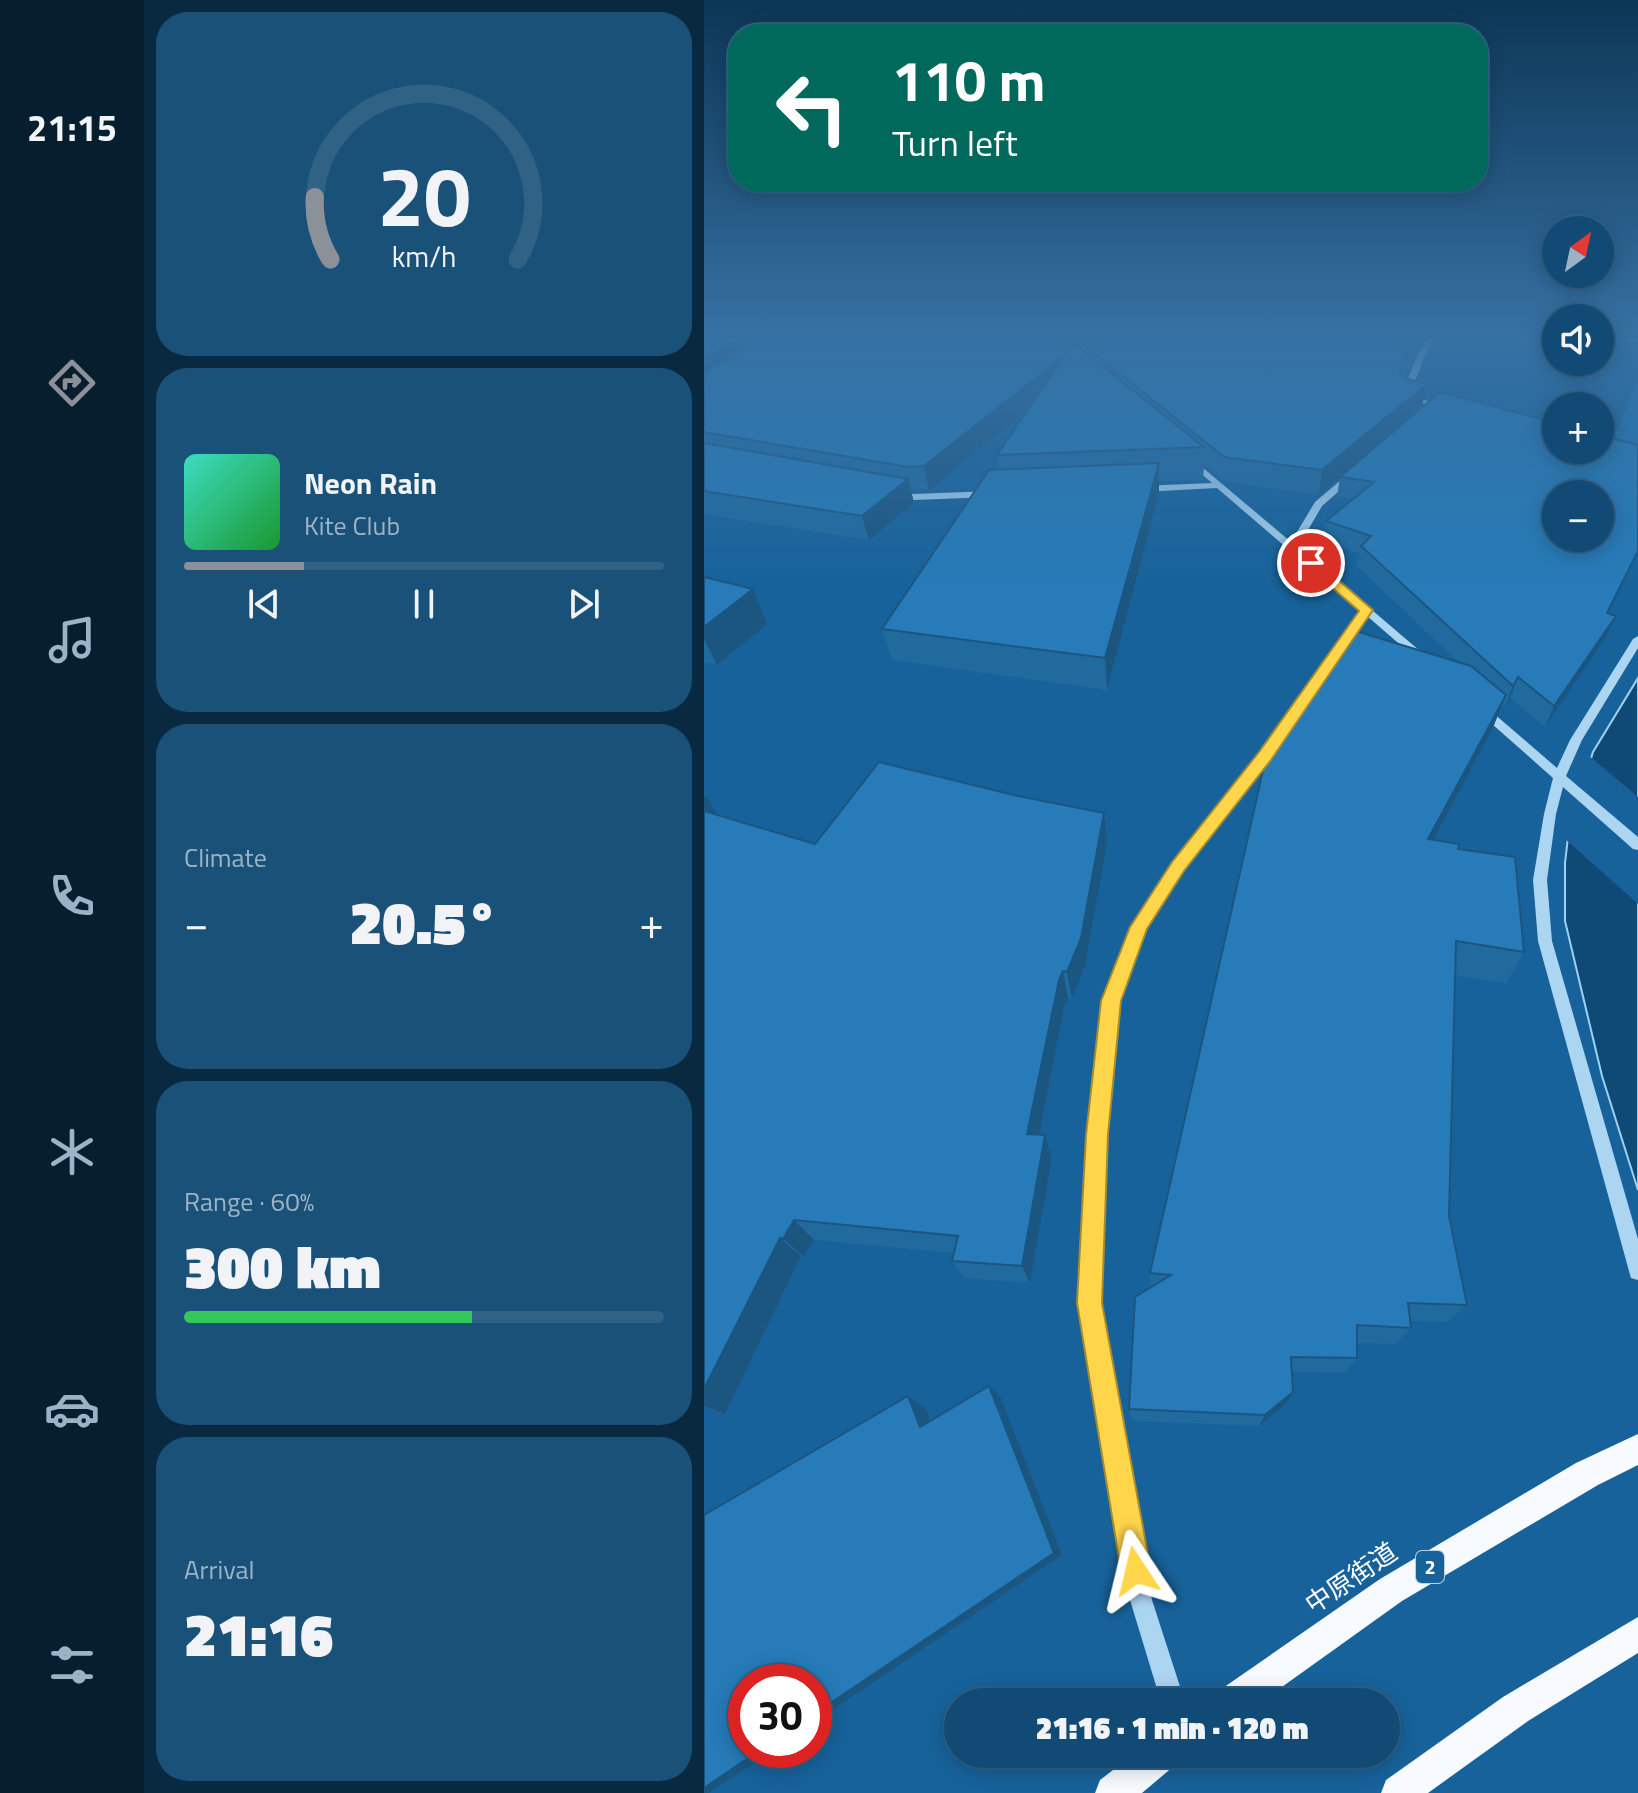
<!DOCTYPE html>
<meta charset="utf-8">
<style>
:root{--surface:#114a74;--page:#1a5179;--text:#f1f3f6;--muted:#9cb3c5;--line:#306286;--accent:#8c9099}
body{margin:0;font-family:"Titillium Web","Noto Sans JP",sans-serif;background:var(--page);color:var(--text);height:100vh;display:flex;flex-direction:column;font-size:30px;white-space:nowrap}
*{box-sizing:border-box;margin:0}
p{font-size:26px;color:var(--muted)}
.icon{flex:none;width:44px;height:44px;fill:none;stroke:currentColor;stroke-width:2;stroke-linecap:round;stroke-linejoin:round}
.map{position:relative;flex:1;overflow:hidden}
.details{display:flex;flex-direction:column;gap:12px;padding:12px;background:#092940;width:560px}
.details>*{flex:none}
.guide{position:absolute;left:24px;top:24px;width:760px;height:168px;border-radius:32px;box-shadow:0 4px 20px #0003,0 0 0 2px var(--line);background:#00695c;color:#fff;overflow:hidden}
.needle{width:52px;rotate:33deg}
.buttons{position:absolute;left:838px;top:216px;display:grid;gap:16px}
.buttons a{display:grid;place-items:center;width:72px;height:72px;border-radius:50%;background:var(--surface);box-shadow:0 4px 20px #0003,0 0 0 2px var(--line);font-size:40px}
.speed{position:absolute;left:24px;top:1664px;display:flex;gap:16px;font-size:40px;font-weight:700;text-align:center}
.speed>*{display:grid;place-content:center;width:104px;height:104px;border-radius:50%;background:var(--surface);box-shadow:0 4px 20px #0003,0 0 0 2px var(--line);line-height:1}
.speed .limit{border:12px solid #d22;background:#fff;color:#111}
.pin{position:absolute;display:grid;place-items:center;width:68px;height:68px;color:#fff;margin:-34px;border:4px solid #fff;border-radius:50%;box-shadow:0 2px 8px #0007}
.me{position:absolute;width:88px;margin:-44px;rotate:350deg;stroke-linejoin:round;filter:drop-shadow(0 0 6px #0008)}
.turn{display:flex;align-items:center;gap:28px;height:168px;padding:0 32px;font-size:36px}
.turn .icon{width:104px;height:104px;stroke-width:2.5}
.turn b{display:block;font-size:56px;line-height:68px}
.big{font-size:60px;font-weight:800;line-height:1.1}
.details .tile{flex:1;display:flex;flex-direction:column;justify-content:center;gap:12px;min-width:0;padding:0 28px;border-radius:32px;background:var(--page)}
.details .dial{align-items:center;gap:0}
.dial svg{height:208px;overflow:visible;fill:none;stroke:var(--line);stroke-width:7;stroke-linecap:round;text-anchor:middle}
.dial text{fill:var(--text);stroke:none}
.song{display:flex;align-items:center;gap:24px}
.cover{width:96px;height:96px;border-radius:12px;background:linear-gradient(135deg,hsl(170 70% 55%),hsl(130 70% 35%))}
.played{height:8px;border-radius:4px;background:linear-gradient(90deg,var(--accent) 25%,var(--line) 25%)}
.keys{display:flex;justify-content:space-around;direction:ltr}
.heat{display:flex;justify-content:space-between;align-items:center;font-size:44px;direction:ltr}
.charge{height:12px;border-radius:6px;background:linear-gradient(90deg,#34c759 60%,var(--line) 0)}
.trip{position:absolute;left:240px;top:1688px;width:456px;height:80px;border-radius:40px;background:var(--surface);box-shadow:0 4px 20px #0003,0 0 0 2px var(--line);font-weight:800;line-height:80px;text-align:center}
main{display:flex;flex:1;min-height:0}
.tabs{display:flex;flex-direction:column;width:144px;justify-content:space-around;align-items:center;background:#071e2e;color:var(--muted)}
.tabs .icon{width:56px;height:56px}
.tabs .on{color:var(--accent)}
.tabs b{font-size:36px;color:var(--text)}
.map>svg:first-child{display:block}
</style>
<main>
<nav class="tabs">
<b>21:15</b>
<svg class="icon on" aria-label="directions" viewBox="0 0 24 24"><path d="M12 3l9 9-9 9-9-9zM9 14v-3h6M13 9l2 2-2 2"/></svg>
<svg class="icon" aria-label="music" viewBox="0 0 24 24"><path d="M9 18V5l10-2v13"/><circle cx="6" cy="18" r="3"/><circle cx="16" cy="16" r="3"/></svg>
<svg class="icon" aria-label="phone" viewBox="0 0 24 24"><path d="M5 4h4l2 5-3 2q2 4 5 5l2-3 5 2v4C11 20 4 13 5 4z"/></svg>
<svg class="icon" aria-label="climate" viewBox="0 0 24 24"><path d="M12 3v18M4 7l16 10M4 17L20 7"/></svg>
<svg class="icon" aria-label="car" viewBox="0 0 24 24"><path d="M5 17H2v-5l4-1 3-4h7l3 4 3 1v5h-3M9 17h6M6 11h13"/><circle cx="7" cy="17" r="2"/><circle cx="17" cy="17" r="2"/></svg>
<svg class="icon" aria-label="filters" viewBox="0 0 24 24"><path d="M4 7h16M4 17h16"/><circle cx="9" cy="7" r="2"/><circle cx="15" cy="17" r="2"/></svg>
</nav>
<section class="details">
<div class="tile dial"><svg viewBox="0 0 100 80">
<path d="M14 69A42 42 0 1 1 86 69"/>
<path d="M14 69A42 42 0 0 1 8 45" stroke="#8c9099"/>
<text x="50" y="56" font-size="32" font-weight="700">20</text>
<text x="50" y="72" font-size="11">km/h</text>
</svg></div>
<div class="tile">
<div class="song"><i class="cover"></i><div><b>Neon Rain</b><p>Kite Club</p></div></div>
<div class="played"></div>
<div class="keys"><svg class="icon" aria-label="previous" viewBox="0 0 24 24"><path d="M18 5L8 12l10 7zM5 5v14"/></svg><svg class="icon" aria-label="pause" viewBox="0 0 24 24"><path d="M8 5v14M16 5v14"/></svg><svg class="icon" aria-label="next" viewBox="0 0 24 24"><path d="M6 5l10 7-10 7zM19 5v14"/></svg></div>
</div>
<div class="tile"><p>Climate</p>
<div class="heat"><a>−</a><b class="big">20.5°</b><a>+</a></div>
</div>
<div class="tile"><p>Range · 60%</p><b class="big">300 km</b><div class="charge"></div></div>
<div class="tile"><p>Arrival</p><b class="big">21:16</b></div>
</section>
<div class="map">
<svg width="934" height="1793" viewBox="0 0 934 1793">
<rect width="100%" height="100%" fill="#17629a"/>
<!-- green -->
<path fill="#1f76b3" d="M933,380H934V447L910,438Z"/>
<!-- water -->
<path fill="#0f4a77" stroke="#9ed2f4" stroke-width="2" d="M934,678V1190L898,1076L861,921V863L865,829L889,752Z"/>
<!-- pier -->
<path fill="#17629a" d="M884,755L934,797V904L860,838Z"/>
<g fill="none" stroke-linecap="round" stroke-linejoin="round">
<!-- minor -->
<path fill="#acd5f2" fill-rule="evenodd" d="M724,337H731L724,349L704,397L741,404L742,406L738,408L696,398L716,349Z
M902,337L934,338V342L905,339Z
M485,456L587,542L611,502L644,474H650V478L618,506L594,547L723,657V661H715L663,616L643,645H635L634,643L656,611L513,488L437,492L433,489L437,486L508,483L482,461L481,459Z
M193,491L209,494L288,491L292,494L288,497L209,500L190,496V492Z
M934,636V648L878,740L862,776L934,837V850L929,849L859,787L852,814L843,880L848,941L934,1239V1280L927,1278L925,1271L834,941L829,880L840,814L849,778L771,709L777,705L781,706L853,768L866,740L929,639Z
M618,669L624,673L595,715H587V709L614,671Z
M573,735L579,739L577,742L479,871L441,929L415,1001L401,1135L396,1303L448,1600L481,1702H457L426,1600L376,1303L385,1135L399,1001L430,923L469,863L569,736Z"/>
<!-- major -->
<path fill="#f7fbff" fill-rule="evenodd" d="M934,1434V1465L894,1485L698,1601L557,1702H511L516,1690L676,1579L872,1463Z
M934,1617V1653L824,1721L724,1793H677L682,1780L799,1697Z
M430,1754H476L470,1766L438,1793H391L396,1780Z"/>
</g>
<!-- wall -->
<path fill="#216a9e" d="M0,337H718L716,340L705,338L696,374L700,378L723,384L718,406L615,495L519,481L500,465L499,480L455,481V493L403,690L188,660L178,629L295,469L293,455L325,409L225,490L207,491L210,503L165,540L0,514Z
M736,392L904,614L902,637L841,727L806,698L801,707L798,704L788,730L730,840L754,849L820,952L802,983L751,976L745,1216L763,1305L743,1322L706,1321L707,1328L691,1344L653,1343V1358L641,1373L588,1372L581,1405L555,1426L428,1421L425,1409L447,1287L446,1273L609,682L754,662L653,566L656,554L619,541L622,521L649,499L633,497L636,477Z
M0,577L49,589L63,624L13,665L0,662Z
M0,794L2,795L14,815L111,844L314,796L400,813L403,843L381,966L368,999L364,998L360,1007L335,1135L348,1158L326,1283L260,1278L248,1261L250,1253L110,1240L100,1257L97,1256L21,1414L0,1407Z"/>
<!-- shaded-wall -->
<path fill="#1b5681" d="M42,337H91L0,388V358Z
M368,349L370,372L225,490L220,466Z
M723,384L718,406L615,495L618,470Z
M455,463V493L403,690L401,658Z
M204,479L210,503L165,540L158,516Z
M49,589L63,624L13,665L0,639V627Z
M912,616L902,637L841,727L850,706Z
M814,677L806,698L801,707L809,686Z
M802,695L788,730L712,873L724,839Z
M2,795L20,825L0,824V797Z
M400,813L403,843L381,966L368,999L363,972Z
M359,971L364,998L360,1007L331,1156L323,1134L355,980Z
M341,1135L348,1158L326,1283L318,1266Z
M90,1220L110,1240L100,1257L79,1239Z
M76,1238L97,1256L21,1414L0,1406V1389Z
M285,1386L297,1398L358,1555L110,1722V1714Z
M589,1392L581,1405L555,1426L561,1415Z
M204,1396L222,1409L233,1438L216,1427Z
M56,1750H69L5,1793H0V1788Z"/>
<!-- building -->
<path fill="#267bb8" stroke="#1b5681" stroke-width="2" fill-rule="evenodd" d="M0,337H42L0,358Z
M65,337H353L366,348L361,355L220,466L204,467L0,432V371Z
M370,337H704L696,373L700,378L723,384L618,470L520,457Z
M369,343L500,447L293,455Z
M736,392L852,423V450H896V435L934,445V551L903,613L912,616L850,706L814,677L809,686L657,546L667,536L622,521L670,482L636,477ZM852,494H896V538H852Z
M0,443L204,479L158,516L0,491Z
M455,463L401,658L178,629L285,470Z
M0,577L49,589L0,627Z
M645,629L767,666L802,695L724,839L755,844L754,849L811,857L820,952L752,941L745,1216L763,1305L704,1303L707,1328L653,1325V1358L587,1357L589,1392L561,1415L425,1409L431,1297L467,1275L446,1273L564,748L592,707L615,683L609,682Z
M175,762L314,796L400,813L377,938L363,972L359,971L355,980L323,1134L341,1135L318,1266L248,1261L254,1236L90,1220L79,1239L76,1238L0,1389V811L111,844Z
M285,1386L350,1553L110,1714V1682H42V1750H56L0,1788V1515L204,1396L216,1427Z"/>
<!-- sky -->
<linearGradient id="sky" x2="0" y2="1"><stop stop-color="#0d3655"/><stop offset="0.57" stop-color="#3671a3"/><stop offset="1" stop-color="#3671a3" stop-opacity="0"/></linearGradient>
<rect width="934" height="588" fill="url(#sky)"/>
<!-- route -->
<path fill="#ffd54a" stroke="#a68a30" stroke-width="2" d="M602,560H611L669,610L567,760L480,871L443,929L417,1001L404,1135L398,1303L447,1571L442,1581L432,1585L422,1581L417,1571L373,1303L382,1135L397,1001L426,927L468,862L555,752L655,611L602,565Z"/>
<g text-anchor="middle" stroke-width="8" stroke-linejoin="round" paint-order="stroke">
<!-- shield labels -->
<rect fill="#17629a" stroke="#b9d0e1" stroke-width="2" x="712" y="1551" width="28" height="32" rx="6"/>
<g font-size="20" font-weight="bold" fill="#fff">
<text x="726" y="1574">2</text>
</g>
<!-- near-street labels -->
<g font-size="26" fill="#fff" stroke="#17629a">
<text transform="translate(647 1578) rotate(-34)" y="9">中原街道</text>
</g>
</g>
</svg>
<div class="buttons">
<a><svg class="needle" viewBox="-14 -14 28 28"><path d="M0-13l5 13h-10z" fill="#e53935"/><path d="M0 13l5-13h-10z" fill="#9cb3c5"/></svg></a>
<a><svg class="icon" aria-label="sound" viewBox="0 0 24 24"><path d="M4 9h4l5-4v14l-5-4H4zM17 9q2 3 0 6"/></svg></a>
<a>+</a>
<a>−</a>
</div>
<div class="speed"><div class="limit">30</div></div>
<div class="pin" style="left:607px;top:563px;background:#d93025"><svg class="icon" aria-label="arrive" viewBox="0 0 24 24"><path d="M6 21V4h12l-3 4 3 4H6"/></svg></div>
<svg class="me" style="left:432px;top:1571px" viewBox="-20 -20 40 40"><path d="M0-17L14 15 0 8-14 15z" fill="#ffd54a" stroke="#fff" stroke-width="4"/></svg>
<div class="trip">21:16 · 1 min · 120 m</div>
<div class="guide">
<div class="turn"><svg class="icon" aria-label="left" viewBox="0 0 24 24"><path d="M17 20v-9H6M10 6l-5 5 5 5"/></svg><div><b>110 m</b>Turn left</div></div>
</div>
</div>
</main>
